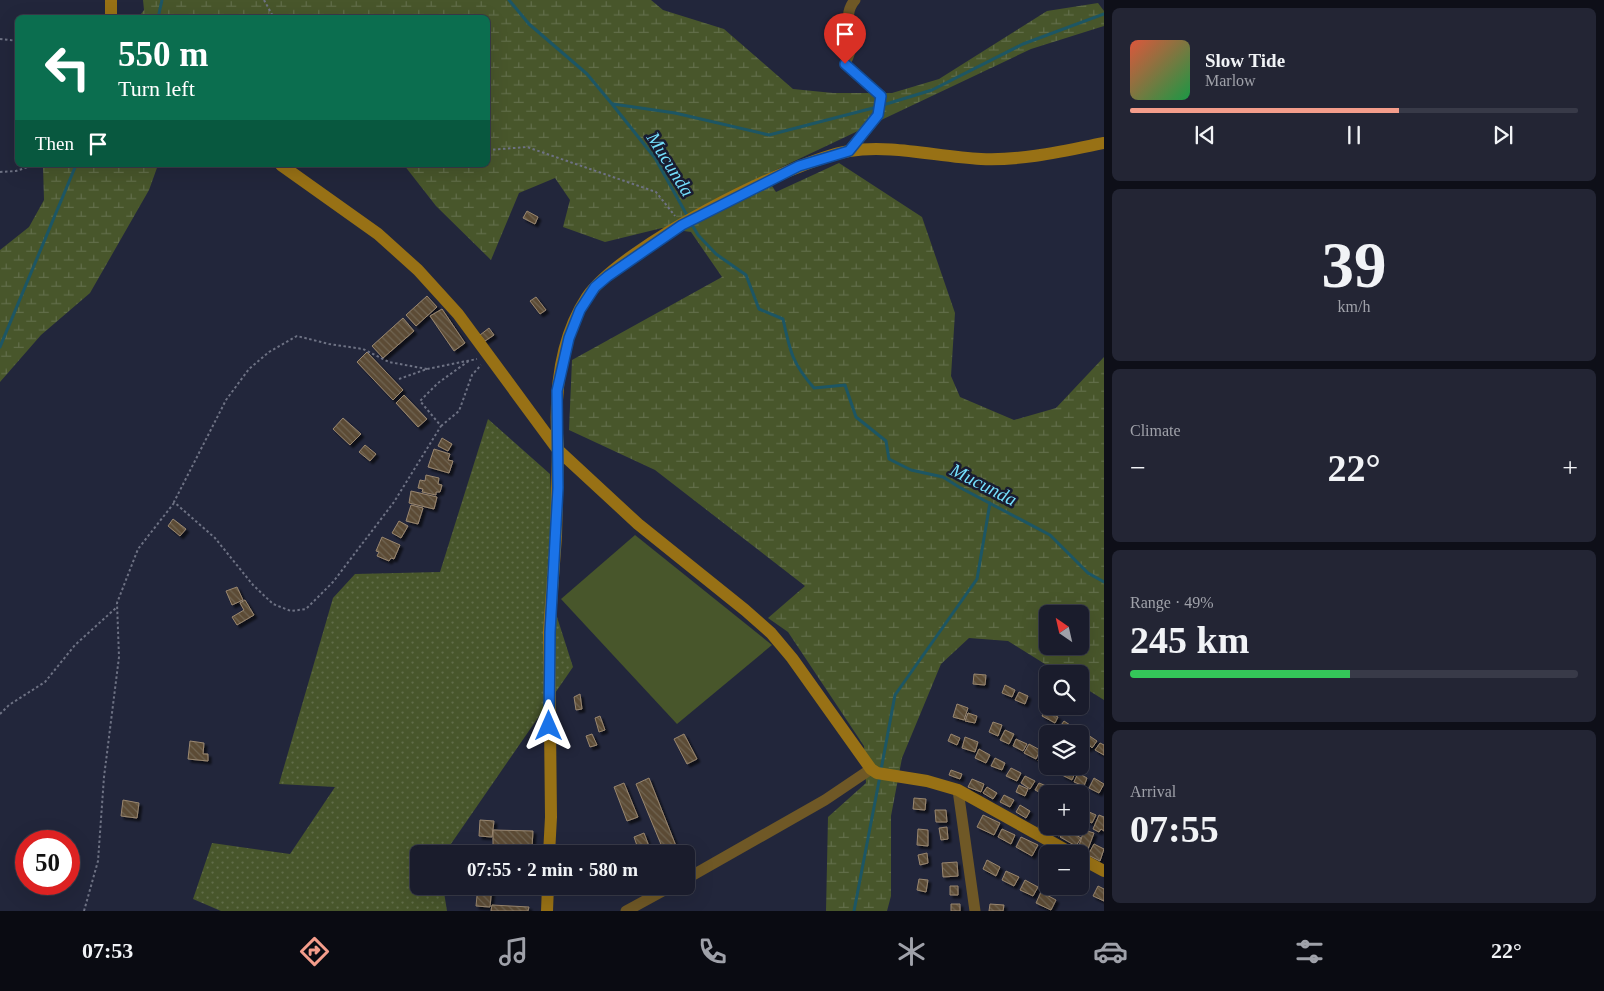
<!DOCTYPE html>
<meta charset="utf-8">
<style>
:root{--surface:#1a1c2c;--page:#232534;--text:#f1f3f6;--muted:#9fa1a9;--line:#383a48;--accent:#f49d8b}
body{margin:0;font-family:Georgia,serif;background:var(--page);color:var(--text);height:100vh;display:flex;flex-direction:column;font-size:19px;white-space:nowrap}
*{box-sizing:border-box;margin:0}
p{font-size:16px;color:var(--muted)}
.icon{flex:none;width:28px;height:28px;fill:none;stroke:currentColor;stroke-width:2;stroke-linecap:round;stroke-linejoin:round}
.map{position:relative;flex:1;overflow:hidden}
.details{display:flex;flex-direction:column;gap:8px;padding:8px;background:#0e0f18;width:500px}
.details>*{flex:none}
.guide{position:absolute;left:15px;top:15px;width:475px;height:152px;border-radius:8px;box-shadow:0 5px 20px #0002,0 0 0 1px var(--line);background:#0b6e4f;color:#fff;overflow:hidden}
.needle{width:32px;rotate:326deg}
.buttons{position:absolute;left:1039px;top:605px;display:grid;gap:10px}
.buttons a{display:grid;place-items:center;width:50px;height:50px;border-radius:8px;background:var(--surface);box-shadow:0 5px 20px #0002,0 0 0 1px var(--line);font-size:25px}
.speed{position:absolute;left:15px;top:830px;display:flex;gap:10px;font-size:25px;font-weight:700;text-align:center}
.speed>*{display:grid;place-content:center;width:65px;height:65px;border-radius:50%;background:var(--surface);box-shadow:0 5px 20px #0002,0 0 0 1px var(--line);line-height:1}
.speed .limit{border:8px solid #d22;background:#fff;color:#111}
.pin{position:absolute;display:grid;place-items:center;width:42px;height:42px;color:#fff;margin:-51px -21px;border-radius:50% 50% 50% 0;rotate:-45deg;box-shadow:0 0 5px #0007}
.pin .icon{rotate:45deg}
.me{position:absolute;width:55px;margin:-28px;rotate:0deg;stroke-linejoin:round;filter:drop-shadow(0 0 4px #0008)}
.turn{display:flex;align-items:center;gap:18px;height:105px;padding:0 20px;font-size:22px}
.turn .icon{width:65px;height:65px;stroke-width:2.5}
.turn b{display:block;font-size:35px;line-height:42px}
.then{display:flex;align-items:center;height:48px;padding:0 20px;background:#0003;gap:10px;font-size:19px}
.big{font-size:38px;font-weight:700;line-height:1.1}
.details .widget{flex:1;display:flex;flex-direction:column;justify-content:center;gap:8px;min-width:0;padding:0 18px;border-radius:8px;background:var(--page)}
.details .dial{align-items:center;gap:0}
.dial b{font-size:65px;line-height:1}
.song{display:flex;align-items:center;gap:15px}
.cover{width:60px;height:60px;border-radius:8px;background:linear-gradient(135deg,hsl(10 70% 55%),hsl(140 70% 35%))}
.played{height:5px;border-radius:2px;background:linear-gradient(90deg,var(--accent) 60%,var(--line) 60%)}
.keys{display:flex;justify-content:space-around;direction:ltr}
.heat{display:flex;justify-content:space-between;align-items:center;font-size:28px;direction:ltr}
.charge{height:8px;border-radius:4px;background:linear-gradient(90deg,#34c759 49%,var(--line) 0)}
.trip{position:absolute;left:410px;top:845px;width:285px;height:50px;border-radius:8px;background:var(--surface);box-shadow:0 5px 20px #0002,0 0 0 1px var(--line);font-weight:700;line-height:50px;text-align:center}
.dock{display:flex;height:80px;justify-content:space-around;align-items:center;background:#0a0b12;color:var(--muted)}
.dock .icon{width:35px;height:35px}
.dock .current{color:var(--accent)}
.dock b{font-size:22px;color:var(--text)}
main{display:flex;flex:1;min-height:0}
.map>svg:first-child{display:block}
</style>
<main>
<div class="map">
<svg width="1104" height="911" viewBox="0 0 1104 911">
<defs>
<pattern id="grass-dots" width="8" height="8" patternUnits="userSpaceOnUse" patternTransform="scale(1.25)"><rect width="8" height="8" fill="#48562b"/><path d="M2 2h.1M6 6h.1" fill="none" stroke="#616d49" stroke-width="1.8" stroke-linecap="round"/></pattern>
<pattern id="wetland-marsh" width="20" height="14" patternUnits="userSpaceOnUse" patternTransform="scale(1.25)"><rect width="20" height="14" fill="#48562b"/><path d="M1 5h8M5 5V1M11 12h8M15 12V8" fill="none" stroke="#616d49"/></pattern>
<pattern id="building-back-hatch" width="6" height="6" patternUnits="userSpaceOnUse" patternTransform="scale(1.25)"><rect width="6" height="6" fill="#5b4b35"/><path d="M-1 5l2 2M0 0l6 6M5-1l2 2" fill="none" stroke="#716452"/></pattern>
<filter id="shadow"><feDropShadow dx="3" dy="3" stdDeviation="1" flood-color="#0009"/></filter>
</defs>
<rect width="100%" height="100%" fill="#22263b"/>
<!-- grass -->
<path fill="url(#grass-dots)" d="M488,419L550,474L557,617L573,667L444,854H419V886H443L447,911H221L193,899L212,843L290,854L335,787L279,784L333,598L355,574L440,572Z"/>
<!-- wetland -->
<path fill="url(#wetland-marsh)" fill-rule="evenodd" d="M143,0H651L663,10L724,29L793,89L833,93H892L939,79L1047,11L1098,3L1104,11V26L1031,49L765,175L776,192L839,163L922,217L955,313L951,376L960,397L1014,420L1056,408L1104,357V700L1080,685V674H1061L1008,641L969,638L941,664L902,758L891,816V896L887,911H826L828,817L866,783L864,746L788,632L768,618L805,586L655,470L569,430L572,360L722,277L691,232L662,228L605,242L563,227L570,200L555,178L519,193L491,260L436,206L404,165H488V18H138L144,10ZM1048,614H1080V646H1048Z
M43,165H158L149,190L90,293L41,335L0,382V250L29,227L44,200Z"/>
<!-- garden -->
<path fill="#48562b" d="M635,535L772,645L677,724L561,599Z"/>
<g fill="none" stroke-linecap="round" stroke-linejoin="round">
<!-- stream -->
<path stroke="#1d5664" stroke-width="3" d="M509,0L529,24L587,74L612,104L655,158L688,217
M158,18L162,0
M613,104L675,113L769,135L877,107
M883,105L932,90L1023,44L1104,14
M691,223L698,235L716,254L746,275L759,309L783,319C790,351 792,363 814,388L845,385L856,417L886,441L889,459L911,470L943,477L959,487L1050,535L1088,573L1104,582
M0,347L76,165
M881,770L895,695L977,579L990,503
M854,911L880,776"/>
</g>
<!-- building -->
<path fill="url(#building-back-hatch)" stroke="#9a8770" filter="url(#shadow)" d="M527,211L538,217L535,224L523,218Z
M427,296L437,307L416,326L406,315Z
M536,297L546,310L540,314L530,301Z
M442,309L465,343L454,351L430,316Z
M403,318L414,331L383,358L372,346Z
M489,328L494,335L485,341L480,335Z
M367,352L403,390L393,400L357,362Z
M404,395L427,419L418,427L396,403Z
M343,418L361,434L350,445L333,429Z
M442,438L452,444L448,451L438,446Z
M365,445L376,454L370,461L359,452Z
M434,449L450,454L448,460L453,461L449,473L428,467Z
M426,475L439,478L438,484L442,485L440,492H436V495L422,492L423,489L418,488L420,480L425,481Z
M411,491L437,497L434,509L409,503Z
M411,505L423,508L418,524L406,521Z
M173,519L186,529L180,536L168,526Z
M399,521L408,526L401,538L392,533Z
M382,537L400,545L394,559L391,558L389,561L377,556L379,552L376,551Z
M237,587L243,600L232,605L226,591Z
M245,600L254,615L237,625L232,617L244,610L240,603Z
M974,674L986,675L985,685L973,684Z
M1005,685L1015,690L1012,697L1002,693Z
M1019,692L1028,696L1025,704L1015,700Z
M580,694L582,709L576,710L574,697Z
M957,704L968,708L964,720L953,717Z
M1045,710L1058,717L1055,723L1042,716Z
M968,713L977,716L975,723L965,721Z
M600,716L605,730L599,732L595,718Z
M1064,721L1073,727L1068,734L1059,728Z
M993,722L1002,725L998,736L989,732Z
M1005,730L1014,734L1009,744L1000,740Z
M592,734L597,745L590,747L586,736Z
M684,734L697,759L687,764L674,739Z
M951,734L960,738L957,745L948,741Z
M1088,735L1097,741L1092,748L1090,746L1088,749L1082,745Z
M965,737L978,742L975,752L962,748Z
M1016,739L1027,744L1023,751L1013,746Z
M190,741L204,743L203,754H208V761L188,759Z
M1100,743L1104,745V755L1095,750Z
M1029,744L1040,750L1036,759L1024,753Z
M979,749L990,755L986,763L975,758Z
M1042,754L1048,757L1046,765L1038,761Z
M995,758L1005,763L1002,770L991,766Z
M1011,768L1021,773L1017,781L1006,776Z
M1066,768L1075,773L1072,780L1062,775Z
M951,770L962,774L960,779L949,775Z
M1078,773L1087,778L1084,786L1074,782Z
M1025,776L1035,781L1030,789L1021,783Z
M649,778L678,851L671,854H665L636,784Z
M1094,778L1104,784L1099,793L1089,788Z
M972,779L984,784L981,792L968,787Z
M624,783L638,817L627,821L614,787Z
M1039,783L1049,787L1045,795L1035,790Z
M1019,785L1028,789L1025,796L1016,792Z
M987,787L997,793L993,799L983,793Z
M1004,795L1014,800L1010,807L1000,802Z
M914,798L926,799L925,810L913,809Z
M123,800L139,803L137,818L121,816Z
M1020,805L1030,811L1026,818L1016,812Z
M935,810H946L947,822H936Z
M1087,811L1096,815L1092,823L1083,819Z
M1048,813V826H1050L1044,832L1038,827Z
M983,815L1000,823L994,835L977,827Z
M1099,815L1104,817V831L1101,829L1099,832L1093,829Z
M480,820L494,821L492,837L479,836Z
M1054,826H1065L1059,836L1051,831Z
M947,827L948,839L941,840L939,828Z
M918,829L928,830V846L917,845Z
M1002,829L1015,835L1011,844L998,837Z
M1066,829L1081,838L1076,846L1060,837Z
M493,830L533,831L532,847L493,846Z
M1084,830L1094,833L1088,849L1079,846Z
M644,833L652,854H640L634,837Z
M1021,837L1038,845L1032,856L1016,847Z
M1094,844L1104,849L1100,861L1088,855Z
M480,847L494,848V854H480Z
M927,853L928,863L920,865L918,855Z
M987,860L1000,867L996,876L983,869Z
M957,862L958,876L943,877L942,863Z
M1006,871L1019,877L1014,886L1002,880Z
M919,879L928,880L926,892L917,890Z
M1025,880L1038,887L1033,896L1020,890Z
M478,886H492L490,907L476,906Z
M950,886H958V895H950Z
M1098,886L1104,889V901L1093,896Z
M1041,892L1056,900L1051,910L1036,903Z
M951,904H960V911H951Z
M990,904L1004,905L1003,911H989Z
M492,905L529,907L528,911H491Z"/>
<g fill="none" stroke-linecap="round" stroke-linejoin="round">
<!-- path -->
<path stroke="#6e7284" stroke-width="2" stroke-dasharray="2.5 2.5" stroke-linecap="butt" d="M264,0L274,18
M0,39L18,41
M488,150L527,147L656,192L675,216
M414,165H416
M0,172L16,171L34,165
M427,369L389,362L363,349L329,344L297,336L269,352L249,369L226,400L174,502L215,538L253,585L273,604L291,611L306,609L333,582L394,502L441,426L420,401L438,383L470,360
M399,379L427,369L477,359
M441,426L459,411L472,375L481,365
M0,714L9,705L45,682L75,645L117,607
M84,911L98,861L104,777L119,657L117,603L138,549L174,503"/>
<!-- minor -->
<path stroke="#6f5826" stroke-width="11" d="M849,151L878,115L881,96L845,64C847,59 850,53 851,48C854,33 841,16 855,0
M958,790L975,911
M686,879L825,800L871,769
M626,911L672,886"/>
<!-- secondary -->
<path stroke="#987115" stroke-width="12" d="M111,18V0
M281,165L378,234L418,270L458,314L558,450L556,536L549,632L551,817L549,854
M1073,854L958,790L927,781L877,773L871,769L792,658L771,633L745,610L638,524L558,450C554,400 558,341 587,297C621,247 789,162 849,151C891,144 938,157 981,159C1021,161 1064,151 1104,143
M1080,858L1104,871
M547,911L548,886"/>
</g>
<g fill="none" stroke-linecap="round" stroke-linejoin="round">
<defs>
<path id="route" d="M549,726L550,632L558,488L557,391L569,338L580,310L595,287L608,276L682,225L799,166L849,151L878,115L881,96L845,64"/>
</defs>
<!-- route casing -->
<use href="#route" stroke="#114b97" stroke-width="12"/>
<!-- route -->
<use href="#route" stroke="#1a73e8" stroke-width="9"/>
</g>
<g text-anchor="middle" stroke-width="5" stroke-linejoin="round" paint-order="stroke">
<!-- water labels -->
<g font-size="19" font-style="italic" fill="#74dffd" stroke="#191c31">
<text transform="translate(671 164) rotate(58)" y="7">Mucunda</text>
<text transform="translate(984 484) rotate(27)" y="7">Mucunda</text>
</g>
</g>
</svg>
<div class="buttons">
<a><svg class="needle" viewBox="-14 -14 28 28"><path d="M0-13l5 13h-10z" fill="#e53935"/><path d="M0 13l5-13h-10z" fill="#9fa1a9"/></svg></a>
<a><svg class="icon" aria-label="search" viewBox="0 0 24 24"><circle cx="10" cy="10" r="6"/><path d="M15 15l6 6"/></svg></a>
<a><svg class="icon" aria-label="layers" viewBox="0 0 24 24"><path d="M12 4l9 5-9 5-9-5zM3 14l9 5 9-5"/></svg></a>
<a>+</a>
<a>−</a>
</div>
<div class="speed"><div class="limit">50</div></div>
<div class="pin" style="left:845px;top:64px;background:#d93025"><svg class="icon" aria-label="arrive" viewBox="0 0 24 24"><path d="M6 21V4h12l-3 4 3 4H6"/></svg></div>
<svg class="me" style="left:549px;top:726px" viewBox="-20 -20 40 40"><path d="M0-17L14 15 0 8-14 15z" fill="#1a73e8" stroke="#fff" stroke-width="4"/></svg>
<div class="trip">07:55 · 2 min · 580 m</div>
<div class="guide">
<div class="turn"><svg class="icon" aria-label="left" viewBox="0 0 24 24"><path d="M17 20v-9H6M10 6l-5 5 5 5"/></svg><div><b>550 m</b>Turn left</div></div>
<div class="then">Then<svg class="icon" aria-label="arrive" viewBox="0 0 24 24"><path d="M6 21V4h12l-3 4 3 4H6"/></svg></div>
</div>
</div>
<section class="details">
<div class="widget">
<div class="song"><i class="cover"></i><div><b>Slow Tide</b><p>Marlow</p></div></div>
<div class="played"></div>
<div class="keys"><svg class="icon" aria-label="previous" viewBox="0 0 24 24"><path d="M18 5L8 12l10 7zM5 5v14"/></svg><svg class="icon" aria-label="pause" viewBox="0 0 24 24"><path d="M8 5v14M16 5v14"/></svg><svg class="icon" aria-label="next" viewBox="0 0 24 24"><path d="M6 5l10 7-10 7zM19 5v14"/></svg></div>
</div>
<div class="widget dial"><b>39</b><p>km/h</p></div>
<div class="widget"><p>Climate</p>
<div class="heat"><a>−</a><b class="big">22°</b><a>+</a></div>
</div>
<div class="widget"><p>Range · 49%</p><b class="big">245 km</b><div class="charge"></div></div>
<div class="widget"><p>Arrival</p><b class="big">07:55</b></div>
</section>
</main>
<nav class="dock">
<b>07:53</b>
<svg class="icon current" aria-label="directions" viewBox="0 0 24 24"><path d="M12 3l9 9-9 9-9-9zM9 14v-3h6M13 9l2 2-2 2"/></svg>
<svg class="icon" aria-label="music" viewBox="0 0 24 24"><path d="M9 18V5l10-2v13"/><circle cx="6" cy="18" r="3"/><circle cx="16" cy="16" r="3"/></svg>
<svg class="icon" aria-label="phone" viewBox="0 0 24 24"><path d="M5 4h4l2 5-3 2q2 4 5 5l2-3 5 2v4C11 20 4 13 5 4z"/></svg>
<svg class="icon" aria-label="climate" viewBox="0 0 24 24"><path d="M12 3v18M4 7l16 10M4 17L20 7"/></svg>
<svg class="icon" aria-label="car" viewBox="0 0 24 24"><path d="M5 17H2v-5l4-1 3-4h7l3 4 3 1v5h-3M9 17h6M6 11h13"/><circle cx="7" cy="17" r="2"/><circle cx="17" cy="17" r="2"/></svg>
<svg class="icon" aria-label="filters" viewBox="0 0 24 24"><path d="M4 7h16M4 17h16"/><circle cx="9" cy="7" r="2"/><circle cx="15" cy="17" r="2"/></svg>
<b>22°</b>
</nav>
